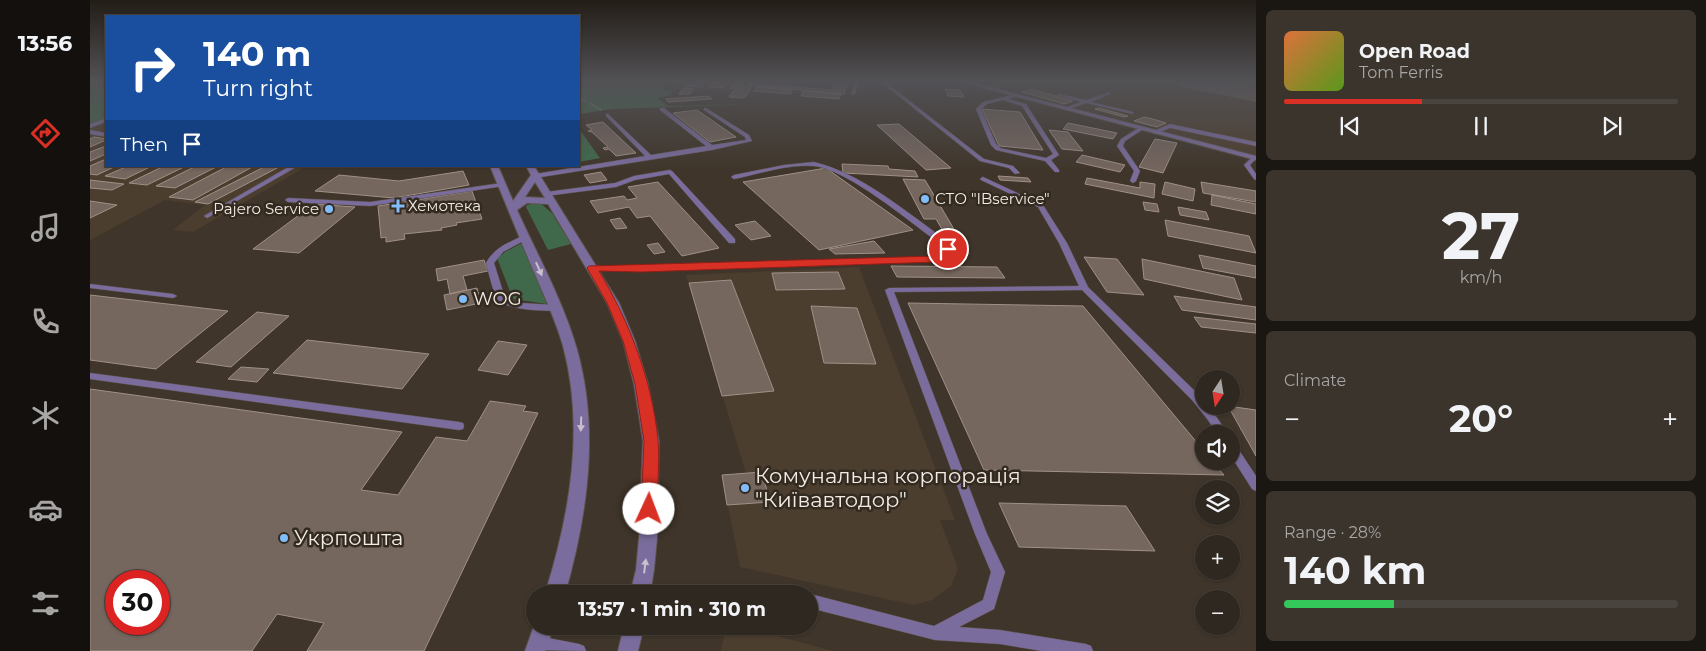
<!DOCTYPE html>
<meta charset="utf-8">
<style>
:root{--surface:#2f2820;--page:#3b342d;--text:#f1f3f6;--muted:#a7a6a5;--line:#4a443e;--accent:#d93025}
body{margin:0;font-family:Montserrat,sans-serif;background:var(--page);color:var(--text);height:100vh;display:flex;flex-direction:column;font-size:19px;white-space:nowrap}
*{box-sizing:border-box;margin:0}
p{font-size:16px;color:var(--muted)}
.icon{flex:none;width:28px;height:28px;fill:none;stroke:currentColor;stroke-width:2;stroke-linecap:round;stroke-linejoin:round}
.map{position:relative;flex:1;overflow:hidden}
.details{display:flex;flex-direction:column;gap:10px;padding:10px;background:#1a1612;width:450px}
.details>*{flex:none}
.top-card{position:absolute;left:15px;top:15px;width:475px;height:152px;border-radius:0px;box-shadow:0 1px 4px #0004,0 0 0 1px var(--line);background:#1a4fa0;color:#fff;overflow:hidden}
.needle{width:32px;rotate:192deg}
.tools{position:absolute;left:1105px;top:370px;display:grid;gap:10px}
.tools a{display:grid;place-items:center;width:45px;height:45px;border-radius:50%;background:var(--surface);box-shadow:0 1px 4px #0004,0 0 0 1px var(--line);font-size:25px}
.speed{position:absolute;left:15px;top:570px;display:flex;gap:10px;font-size:25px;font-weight:700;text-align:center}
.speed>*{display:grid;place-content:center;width:65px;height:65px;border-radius:50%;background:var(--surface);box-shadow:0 1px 4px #0004,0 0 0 1px var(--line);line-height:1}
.speed .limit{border:8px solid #d22;background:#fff;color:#111}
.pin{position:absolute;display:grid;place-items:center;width:42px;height:42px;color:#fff;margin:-21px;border:2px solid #fff;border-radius:50%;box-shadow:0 1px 5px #0007}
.me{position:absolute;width:55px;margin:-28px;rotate:2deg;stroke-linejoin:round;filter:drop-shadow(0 0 4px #0008)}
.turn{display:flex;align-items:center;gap:18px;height:105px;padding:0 15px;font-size:22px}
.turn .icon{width:65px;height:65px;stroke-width:2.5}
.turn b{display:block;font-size:35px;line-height:42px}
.then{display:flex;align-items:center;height:48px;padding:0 15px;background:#0003;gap:10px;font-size:19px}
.big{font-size:38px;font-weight:700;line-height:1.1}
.details .tile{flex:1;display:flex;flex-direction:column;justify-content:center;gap:8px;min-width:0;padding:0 18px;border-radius:8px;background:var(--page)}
.details .dial{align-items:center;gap:0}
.dial b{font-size:65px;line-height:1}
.song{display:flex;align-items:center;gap:15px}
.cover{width:60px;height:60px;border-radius:8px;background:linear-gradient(135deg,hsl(20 70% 55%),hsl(90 70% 35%))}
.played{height:5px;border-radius:2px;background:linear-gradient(90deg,var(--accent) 35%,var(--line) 35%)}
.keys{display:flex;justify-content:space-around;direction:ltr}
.heat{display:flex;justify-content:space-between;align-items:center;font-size:28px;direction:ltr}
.charge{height:8px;border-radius:4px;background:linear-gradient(90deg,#34c759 28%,var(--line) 0)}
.trip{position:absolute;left:436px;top:585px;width:292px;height:50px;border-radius:25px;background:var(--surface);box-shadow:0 1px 4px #0004,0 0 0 1px var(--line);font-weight:700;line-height:50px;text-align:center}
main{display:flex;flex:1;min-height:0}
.menu{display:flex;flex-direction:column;width:90px;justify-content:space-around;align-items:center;background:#13100d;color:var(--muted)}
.menu .icon{width:35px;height:35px}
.menu .active{color:var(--accent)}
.menu b{font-size:22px;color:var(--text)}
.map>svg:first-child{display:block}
</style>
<main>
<nav class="menu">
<b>13:56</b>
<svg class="icon active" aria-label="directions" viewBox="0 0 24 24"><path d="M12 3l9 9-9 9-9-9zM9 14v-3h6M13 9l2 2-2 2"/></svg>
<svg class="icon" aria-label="music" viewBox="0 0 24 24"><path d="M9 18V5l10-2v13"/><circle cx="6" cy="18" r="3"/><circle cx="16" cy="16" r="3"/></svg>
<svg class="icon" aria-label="phone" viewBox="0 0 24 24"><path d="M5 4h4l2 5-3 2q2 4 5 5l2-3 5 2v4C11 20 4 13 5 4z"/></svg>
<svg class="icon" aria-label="climate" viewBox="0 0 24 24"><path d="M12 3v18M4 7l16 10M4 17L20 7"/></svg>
<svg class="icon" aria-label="car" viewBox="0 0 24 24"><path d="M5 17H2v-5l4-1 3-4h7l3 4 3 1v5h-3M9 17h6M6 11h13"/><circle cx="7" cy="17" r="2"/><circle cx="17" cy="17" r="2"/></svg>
<svg class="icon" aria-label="filters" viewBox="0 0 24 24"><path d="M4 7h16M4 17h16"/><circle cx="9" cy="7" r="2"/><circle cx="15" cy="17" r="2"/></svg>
</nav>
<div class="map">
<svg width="1166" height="651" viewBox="0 0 1166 651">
<rect width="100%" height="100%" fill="#3f352a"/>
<!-- built -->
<path fill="#4c3e2e" d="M580,81H659L644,92L577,86Z
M883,81H1166V155L930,93Z
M16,118V166H217L103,232L83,230L115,205L75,200L0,240V124Z
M769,267L865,520H850L868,569L861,586L842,600L824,605L650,567L632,475L656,473L596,275Z
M636,626H651L743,651H631Z"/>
<!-- green -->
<path fill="#40694c" d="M0,81H16V118L0,124Z
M489,81H575L571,89L582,90L581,95L567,98L578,106L668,104L522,109L489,114Z
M1113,81H1166V92Z
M489,129L510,158L489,162Z
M449,202L462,213L481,244L458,250L436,207L437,205Z
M432,243L457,304L423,299L407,258L415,252Z"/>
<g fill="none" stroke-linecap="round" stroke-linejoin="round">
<!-- taxiway -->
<path fill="#6e645b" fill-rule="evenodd" d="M1086,81H1129L1166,88V102L1089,86Z"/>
</g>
<!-- building -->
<path fill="#75665e" stroke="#a09088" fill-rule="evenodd" d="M600,81H615L611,87L596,86Z
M624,81H640L634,88L619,87Z
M648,81H660H655L648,89L640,88Z
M744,81H758L754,94L657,85L659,83L741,90Z
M649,86L662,87L654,98L639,97L643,91H647Z
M666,87L702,90L701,94L664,91Z
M593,88L604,89L600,94H589Z
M855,89L870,90L874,97L858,96Z
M941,89L983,101L974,104L932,92Z
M713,91L751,94L749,99L711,96Z
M619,96L622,99L578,102L576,99Z
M1009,108L1038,116L1034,117L1005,109Z
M892,109L930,112L953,150L909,146Z
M607,110L646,137L620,142L583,113Z
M1054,117L1063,119L1076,123L1067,127L1044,121Z
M513,122L546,153L526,156L519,149L515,150L513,148L518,147L502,132L498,131L502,130L496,125Z
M978,123L1027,133L1023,139L973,129Z
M809,124L861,168L836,170L787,125Z
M959,130L978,132L993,151L972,149Z
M4,137L16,139V140L0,147V139Z
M1065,139L1087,143L1073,173L1049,167Z
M16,146V154L0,161V152Z
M992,155L1035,165L1030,172L986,162Z
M16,159V166H26L7,175L0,174V166Z
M752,164L798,166L799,169L825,171L828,177L753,173Z
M38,166H62L35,179L15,176Z
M74,166H96L57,185L39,183Z
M106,166H128L85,188L66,186Z
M138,166H164L103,200L79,197Z
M176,166H191L118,204L105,202Z
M736,168L823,230L729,250L653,182Z
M373,171L379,185L304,198L225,191L249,175L309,181Z
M511,172L517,180L500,183L494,175Z
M908,176L938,178L941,182L910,180Z
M997,178L1050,188V182L1065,184L1064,198L995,184Z
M813,179L835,180L874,246L861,245L846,219H834Z
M0,180L34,184L22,190L0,188Z
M568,182L629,248L592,256L560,216L547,218L539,207L508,213L500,201L534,196L537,200L547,198L538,187Z
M1075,182L1105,189L1103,201L1072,194Z
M1111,182L1166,191V202L1113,193Z
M382,191L392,219L366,223L367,225L351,228L352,230L314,234L315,239L296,242V237L291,238L288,206Z
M1122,195L1166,204V214L1121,205Z
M0,201L27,205L0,218Z
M1053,202L1067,204L1069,212L1055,210Z
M224,204L265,207L209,253L163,249Z
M1088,207L1116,212L1119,220L1090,215Z
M530,218L537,228L526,229L520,220Z
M1075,220L1159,236L1166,253L1078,236Z
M665,221L681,236L661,240L645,225Z
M784,241L795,253L745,254L739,249Z
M568,243L575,252L564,254L557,245Z
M1109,255L1166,266V278L1113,268Z
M994,257L1027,259L1054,295L1017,292Z
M1052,259L1144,278L1152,300L1054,279Z
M394,260L398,271L373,276L377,290L360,294L357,279L348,281L346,269Z
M801,266L907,267L915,278L807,277Z
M748,272L755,289L686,290L682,273Z
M641,280L684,391L632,396L599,283Z
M387,288L391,303L357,310L354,295Z
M0,295L138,311L66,369L0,360Z
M1084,296L1166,307V320L1092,310Z
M818,303L993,306L1114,451V461H1122L1134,475L894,470Z
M721,306L767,308L786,364L734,363Z
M167,312L199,316L141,367L106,362Z
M1104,317L1166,324V333L1111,327Z
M217,340L339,354L312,389L183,373Z
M408,341L437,345L418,375L388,370Z
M151,367L179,369L167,382L138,379Z
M0,389L312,432L271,490L308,495L346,437L377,441L400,401L436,406L433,411L448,413L334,651H217L234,623L187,614L162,651H0ZM26,581H69V624H26Z
M1138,406L1166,410V456Z
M672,472L680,502L637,505L632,475Z
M909,503L1036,506L1065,551L929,547Z"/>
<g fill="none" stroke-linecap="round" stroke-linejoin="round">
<defs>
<path id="lane" d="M765,81H769L765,94L763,95L761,94Z
M790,81H794L894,159L923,166L930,173L925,174L919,168L890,161Z
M1019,92L1021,94L1001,102L1043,112V114L996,103L975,110V108L991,102L967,95L969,94L996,100Z
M927,94H929V96L918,99L936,104L969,155L961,160L969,170V172H965L955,161L906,150L901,145L886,109L893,102ZM913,100L932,106L963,154L956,158L910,148L906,144L891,109L897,104Z
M489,99L496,100V101L494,102L489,101Z
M570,108H574L622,145L656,140L655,137L614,110V108H616L659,135L662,141L622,150L445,178L442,176L445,174L555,156L516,116V114H518L561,155L616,146L570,110Z
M16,118V122L0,128V124Z
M1080,124L1166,142V146L1080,128L1065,134L1062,132Z
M1050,127L1053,129L1052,130L1035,141L1033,146L1050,171L1046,181L1043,183L1040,181L1044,171L1027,146L1031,139Z
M0,130L16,133V137L0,134Z
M1162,157H1166V159L1160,165L1166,174V180L1164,179L1154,165Z
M724,162C773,174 814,211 855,239L862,249L861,255L847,261L551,271L502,270L498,268L502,266L551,267L846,257L853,254L854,249L849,243C820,222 756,168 723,166C697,164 669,174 644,179L641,177L644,175L694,165Z
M200,166H208L119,217L117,218L114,216Z
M580,170L582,171L645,239V243H639L579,174L545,180L526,187L456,196L453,194L456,192L525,183L544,176Z
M893,177L953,205L977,243L998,287L1110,396L1114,400V406H1119L1138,434H1127L1118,420L1102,400L992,290L804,292L897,534L915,572L904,609L869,627L910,630L996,644L1001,646L1003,651H952L910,644L845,640L720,608V594L844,626L893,600L901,572L885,534L795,290L799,288L989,286L969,243L948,207L891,180L890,179Z
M412,183L414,184V186L280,206L198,202L195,200L198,198L280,202Z
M432,236H438L439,238L413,252L404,263L415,298L431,303L466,305L469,306L470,308L469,310C457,312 417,310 408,300C404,296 398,270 396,263C404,248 418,243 432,236Z
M0,284L83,294L87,296L83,298L0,288Z
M0,373L369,422L373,423L374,426L373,429L369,430L0,379Z
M1141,443L1145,444L1166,476V491L1162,489L1141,456Z
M691,586L701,589L703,594H655L657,589L662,588Z
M448,636L489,644L494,646L496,651L448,650L443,648L441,643L443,638Z"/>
<path id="street" d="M868,81H877L1166,156V160Z
M400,166H408L423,201L441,175L436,166H444L529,303L545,341L558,384L569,441L567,538L564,570L560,594H540L546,570L549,538L553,441L544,384L533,341L517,303L458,204L437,203L427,210C447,254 472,299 486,346C510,428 498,513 475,594H455C480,514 495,428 473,346C465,318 452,291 441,265C427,232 414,199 400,166ZM445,182L455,198L435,197Z
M445,623V626H464L455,651H435Z
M534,626H554L548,651H528Z"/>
</defs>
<!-- lane casing -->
<use href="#lane" stroke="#5c5248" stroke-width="1"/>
<!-- street casing -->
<use href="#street" stroke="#5c5248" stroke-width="2"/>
<!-- path -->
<path stroke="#999188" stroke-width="2" stroke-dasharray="1 1" stroke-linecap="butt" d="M500,103L511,110"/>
<!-- lane -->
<use href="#lane" fill="#7a6d9d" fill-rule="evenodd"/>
<!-- street -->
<use href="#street" fill="#7a6d9d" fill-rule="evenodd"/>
</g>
<!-- one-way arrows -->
<defs><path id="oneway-solid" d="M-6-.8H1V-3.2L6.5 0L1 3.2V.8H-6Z" transform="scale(1.25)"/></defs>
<g fill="#c9c0cc">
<use href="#oneway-solid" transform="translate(449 269) rotate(66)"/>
<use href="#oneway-solid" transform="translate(491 424) rotate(92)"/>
<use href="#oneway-solid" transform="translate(555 566) rotate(-83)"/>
</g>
<!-- sky -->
<linearGradient id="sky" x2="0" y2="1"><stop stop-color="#231d17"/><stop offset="0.47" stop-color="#525155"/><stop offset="1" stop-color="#525155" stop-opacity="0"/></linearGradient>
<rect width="1166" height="172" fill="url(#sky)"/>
<!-- route -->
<path fill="#d93025" stroke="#8d1f18" d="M858,246L863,249L862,255L848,262L551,272L509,271C540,323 562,380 568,440C570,463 567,487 567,509L565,514L559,516L554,514L551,509L554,441L545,384L533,341L517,303L497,268L499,266L846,256L852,253L855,247Z"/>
<!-- markers -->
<g fill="#80bdfa" stroke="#342b20" stroke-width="2">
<circle cx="835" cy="199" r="5"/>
<path d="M305.5 198.5h5v5h5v5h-5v5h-5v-5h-5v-5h5z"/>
<circle cx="239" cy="209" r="5"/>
<circle cx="373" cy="299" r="5"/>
<circle cx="655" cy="488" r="5"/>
<circle cx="194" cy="538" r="5"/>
</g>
<g text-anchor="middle" stroke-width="5" stroke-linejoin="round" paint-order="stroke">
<!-- far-poi labels -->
<g font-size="15" fill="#f3ece6" stroke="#342b20" text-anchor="start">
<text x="845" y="204">СТО "IBservice"</text>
<text x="318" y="211">Хемотека</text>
<text x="229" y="214" text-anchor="end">Pajero Service</text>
</g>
<!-- poi labels -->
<g font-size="18" fill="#f3ece6" stroke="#342b20" text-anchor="start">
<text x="383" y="305">WOG</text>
</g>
<!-- near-poi labels -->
<g font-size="21" fill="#f3ece6" stroke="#342b20" text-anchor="start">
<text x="665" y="483">Комунальна корпорація<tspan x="665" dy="24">"Київавтодор"</tspan></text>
<text x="204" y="545">Укрпошта</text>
</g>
</g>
</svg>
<div class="tools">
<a><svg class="needle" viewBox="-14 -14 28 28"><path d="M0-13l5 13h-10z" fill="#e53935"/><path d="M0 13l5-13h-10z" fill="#a7a6a5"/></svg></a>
<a><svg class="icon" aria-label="sound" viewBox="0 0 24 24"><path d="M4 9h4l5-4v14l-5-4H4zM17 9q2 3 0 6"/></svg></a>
<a><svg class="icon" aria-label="layers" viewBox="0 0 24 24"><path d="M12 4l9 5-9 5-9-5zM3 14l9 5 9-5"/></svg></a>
<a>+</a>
<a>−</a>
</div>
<div class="speed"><div class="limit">30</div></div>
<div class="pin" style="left:858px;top:249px;background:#d93025"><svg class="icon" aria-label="arrive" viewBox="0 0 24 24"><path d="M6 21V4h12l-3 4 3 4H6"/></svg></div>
<svg class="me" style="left:559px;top:509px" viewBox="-20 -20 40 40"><circle r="19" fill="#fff"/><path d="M0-13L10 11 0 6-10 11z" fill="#d93025"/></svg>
<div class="trip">13:57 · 1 min · 310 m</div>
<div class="top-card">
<div class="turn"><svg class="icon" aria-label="right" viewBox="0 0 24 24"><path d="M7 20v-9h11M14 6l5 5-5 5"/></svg><div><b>140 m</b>Turn right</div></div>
<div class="then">Then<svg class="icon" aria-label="arrive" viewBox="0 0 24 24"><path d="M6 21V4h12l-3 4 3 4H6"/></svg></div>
</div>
</div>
<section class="details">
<div class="tile">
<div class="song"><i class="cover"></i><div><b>Open Road</b><p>Tom Ferris</p></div></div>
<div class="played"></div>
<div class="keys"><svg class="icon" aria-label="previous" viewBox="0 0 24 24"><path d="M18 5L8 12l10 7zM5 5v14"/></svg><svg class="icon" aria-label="pause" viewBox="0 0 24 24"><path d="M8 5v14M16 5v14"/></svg><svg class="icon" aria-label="next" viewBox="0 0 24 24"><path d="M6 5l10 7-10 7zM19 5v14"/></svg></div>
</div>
<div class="tile dial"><b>27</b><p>km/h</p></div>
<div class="tile"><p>Climate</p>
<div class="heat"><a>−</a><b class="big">20°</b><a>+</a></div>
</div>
<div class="tile"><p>Range · 28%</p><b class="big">140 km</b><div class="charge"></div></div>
</section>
</main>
